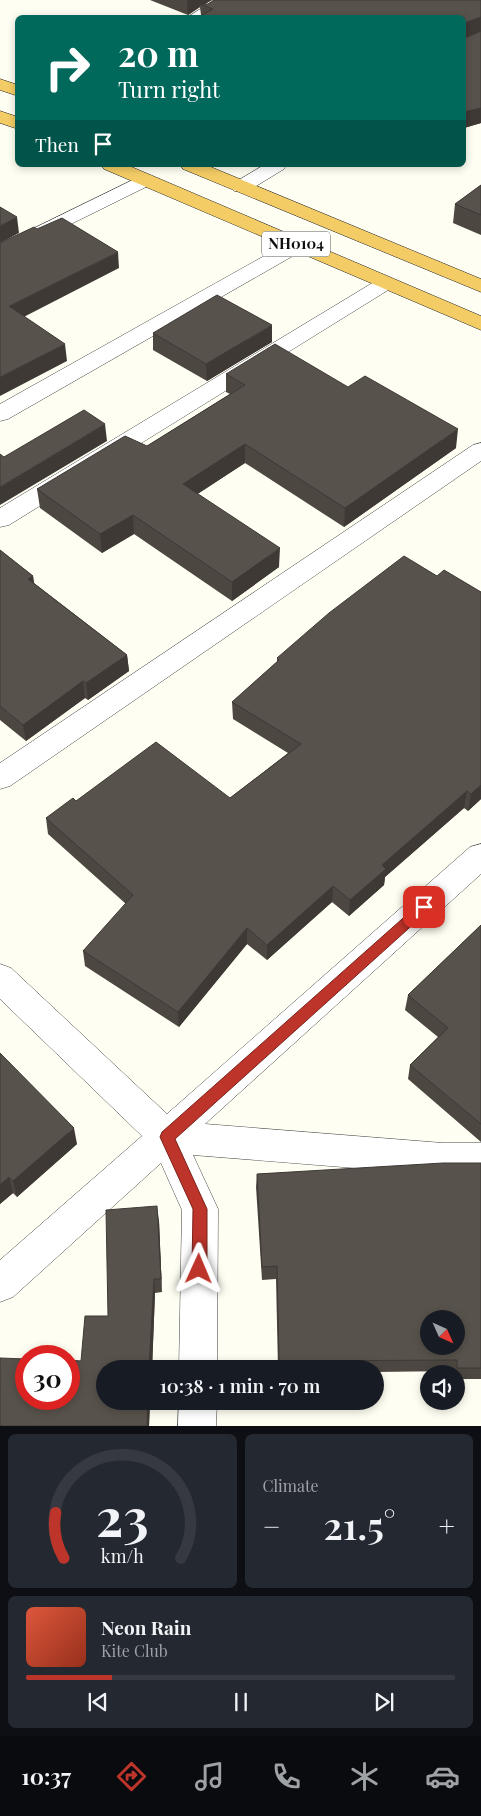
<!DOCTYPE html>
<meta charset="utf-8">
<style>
:root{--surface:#171b24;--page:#242831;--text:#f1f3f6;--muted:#9ea1a6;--line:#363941;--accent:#bd342a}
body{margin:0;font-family:"Playfair Display",serif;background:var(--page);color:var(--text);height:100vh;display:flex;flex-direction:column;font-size:19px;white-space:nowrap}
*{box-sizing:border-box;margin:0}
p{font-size:16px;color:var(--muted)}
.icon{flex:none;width:28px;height:28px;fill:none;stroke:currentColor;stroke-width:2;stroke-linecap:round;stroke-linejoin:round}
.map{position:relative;height:1426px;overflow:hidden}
.drawer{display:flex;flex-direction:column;gap:8px;padding:8px;background:#0d0f14;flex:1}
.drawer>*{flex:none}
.hud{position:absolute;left:15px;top:15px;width:451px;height:152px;border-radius:8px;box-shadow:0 2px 8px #0003;background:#00695c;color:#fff;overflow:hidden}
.needle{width:32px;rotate:135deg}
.controls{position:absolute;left:420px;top:1310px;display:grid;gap:10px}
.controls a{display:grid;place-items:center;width:45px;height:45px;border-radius:50%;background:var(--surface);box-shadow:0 2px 8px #0003;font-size:25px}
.speed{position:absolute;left:15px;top:1345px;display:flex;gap:10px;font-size:25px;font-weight:700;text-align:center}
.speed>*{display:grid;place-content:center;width:65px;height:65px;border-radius:50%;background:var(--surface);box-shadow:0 2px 8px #0003;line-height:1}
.speed .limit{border:8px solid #d22;background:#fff;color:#111}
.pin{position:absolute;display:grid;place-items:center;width:42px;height:42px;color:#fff;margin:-21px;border-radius:10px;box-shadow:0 2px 8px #0006}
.me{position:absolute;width:55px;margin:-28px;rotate:1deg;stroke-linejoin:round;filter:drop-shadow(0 0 4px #0008)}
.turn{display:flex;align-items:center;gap:18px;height:105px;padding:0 20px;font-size:22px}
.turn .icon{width:65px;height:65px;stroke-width:2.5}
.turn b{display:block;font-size:35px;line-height:42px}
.then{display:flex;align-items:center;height:48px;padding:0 20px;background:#0003;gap:10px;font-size:19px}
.big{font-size:38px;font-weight:600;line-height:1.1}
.drawer .card{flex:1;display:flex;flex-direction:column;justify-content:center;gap:8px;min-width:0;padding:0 18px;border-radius:8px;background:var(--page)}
.drawer .dial{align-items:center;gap:0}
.dial svg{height:130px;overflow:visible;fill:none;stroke:var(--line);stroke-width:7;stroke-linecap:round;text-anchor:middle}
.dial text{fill:var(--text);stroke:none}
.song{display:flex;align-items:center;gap:15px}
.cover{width:60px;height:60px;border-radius:8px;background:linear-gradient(135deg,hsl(10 70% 55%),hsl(10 70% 35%))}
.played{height:5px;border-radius:2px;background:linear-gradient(90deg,var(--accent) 20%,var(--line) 20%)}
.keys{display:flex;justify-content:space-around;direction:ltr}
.heat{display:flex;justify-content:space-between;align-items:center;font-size:28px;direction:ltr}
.drawer .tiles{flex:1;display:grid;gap:8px;grid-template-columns:1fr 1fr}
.card:last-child{grid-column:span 2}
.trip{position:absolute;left:96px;top:1360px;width:288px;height:50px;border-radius:25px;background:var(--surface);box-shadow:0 2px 8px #0003;font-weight:600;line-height:50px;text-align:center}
.tabs{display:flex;height:80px;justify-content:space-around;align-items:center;background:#090b0e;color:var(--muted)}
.tabs .icon{width:35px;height:35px}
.tabs .current{color:var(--accent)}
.tabs b{font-size:22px;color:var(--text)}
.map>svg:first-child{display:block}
</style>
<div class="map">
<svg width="481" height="1426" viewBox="0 0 481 1426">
<rect width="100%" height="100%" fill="#fffef2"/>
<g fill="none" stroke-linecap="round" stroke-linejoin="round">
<defs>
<path id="minor" d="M215,0H235L207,18H186Z
M264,165H286L284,169L248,191H234L231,187L234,183Z
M145,174L152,176L154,180L152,184L0,259V245Z
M298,239L305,241L308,245L305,249L8,419L0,421V404L291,241Z
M386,277L393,279L396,283L393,287L9,525L0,527V508L379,279Z
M481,443V461L10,786L0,789V763L473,445Z
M481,844V874L205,1124L443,1143H481V1175H443L193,1155L218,1209L217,1369H179L182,1210L161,1163L13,1297L0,1302V1260L142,1136L0,999V964L11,968L167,1114L470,847Z
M179,1401H217L216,1426H178Z"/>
<path id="trunk" d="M0,79L18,85V96L0,90Z
M0,111L18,117V129L0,123Z
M102,165H127L481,316V330L104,169Z
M181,165H206L481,279V292L183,169Z"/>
</defs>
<!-- minor casing -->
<use href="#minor" stroke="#424242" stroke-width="1"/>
<!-- trunk casing -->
<use href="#trunk" stroke="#202020" stroke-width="1"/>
<!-- minor -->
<use href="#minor" fill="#fff" fill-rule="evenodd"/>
<!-- trunk -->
<use href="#trunk" fill="#f3cc65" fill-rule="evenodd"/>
</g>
<!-- wall -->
<path fill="#4c4741" d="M150,0H212L205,4L481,0V123L464,128V18L201,15L200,7L188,15Z
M481,185V235L453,223L455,204Z
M153,333L272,342L207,381L153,350Z
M226,374L348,387L456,448L344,527L245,463L197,494L279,567L232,601L134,534L102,553L40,508L37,489L147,446L230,394L226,392Z
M0,550L33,576L34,583L127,655L129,671L88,700L85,698L26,741L0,720Z
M437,576L481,592V799L468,811L464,808L385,877L384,885L349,916L332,902L267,960L247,944L179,1027L85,966L83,951L126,904L48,834L46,818L76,801L230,798L288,753L233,719L232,702L277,662V658Z
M481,925V1142L408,1079L410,1065L438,1037L405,1010L408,995Z
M0,1053L77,1144L17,1197L13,1193L0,1204Z
M481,1163V1379H456V1374H453V1371L375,1372V1369H278L276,1279L262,1280L256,1187L257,1174Z
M159,1221L162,1292L155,1293L152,1369H105L150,1401L149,1426H0L81,1361L108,1316Z"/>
<!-- shaded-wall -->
<path fill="#3e3935" d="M187,0H212L203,5L200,4V7L188,15Z
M481,17V31L464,38L465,23Z
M481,108V123L464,128V112Z
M17,217L19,233L0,243V226Z
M118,252L119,268L12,323L9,306Z
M272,325V342L207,381L206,364Z
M65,344L67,361L0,396V377Z
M105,424L107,441L0,505V487Z
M458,429L456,448L344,527L345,508Z
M245,444V463L184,503L183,484Z
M133,515L134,534L102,553L100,534Z
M280,548L279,567L232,601V582Z
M33,576L35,593L28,579Z
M127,655L129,671L88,700L86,683Z
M83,681L85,698L26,741L23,725Z
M481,785V799L468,811L471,794Z
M467,791L464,808L385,877L384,885L349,916L350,900L382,865Z
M333,886L332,902L267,960V945Z
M247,928V944L179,1027L178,1012Z
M74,1128L77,1144L17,1197L13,1181Z
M9,1177L13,1193L0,1204V1185Z
M157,1206L159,1221L162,1292L161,1279Z
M154,1279L155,1293L152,1369H149Z
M148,1401H150L149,1426H147Z"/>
<!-- building -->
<path fill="#58524c" stroke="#3e3935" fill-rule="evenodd" d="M214,0H481V17L465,23V38L481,31V108L464,112V18H197L213,9L200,4H208Z
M481,185V215L455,204Z
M0,207L17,217L0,226Z
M62,218L118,252L9,306L65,344L0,377V243L34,227L37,229Z
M217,295L272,325L206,364L153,333Z
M275,344L348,387L365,376L458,429L345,508L245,444L183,484L280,548L232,582L133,515L100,534L37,489L125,436L147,446L245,385L226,374Z
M84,410L105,424L0,487V454L4,457Z
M0,550L33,576L28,579L127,655L86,683L83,681L23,725L0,706Z
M404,556L437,576L444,570L481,592V785L471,794L467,791L382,865L386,869L350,900L333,886L267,945L247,928L178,1012L83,951L133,895L46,818L73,798L76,801L156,742L230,798L301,744L232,702L279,660L277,658L329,613Z
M481,925V1124L410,1065L448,1028L408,995Z
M0,1053L74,1128L13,1181L9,1177L0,1185Z
M443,1163H481V1368H457V1360L279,1361L277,1266L262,1267L257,1174ZM429,1319H456V1346H429Z
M157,1206L161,1279H154L149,1369H105V1401H148L147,1426H0V1358L26,1359V1399H69V1360L81,1361L85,1316H108L106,1210Z"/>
<!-- route -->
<path fill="#bd342a" stroke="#7b221b" d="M424,902L430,907L428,911L175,1139L207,1209V1269L205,1274L199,1277L194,1274L192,1269L193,1209L160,1137L162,1132L419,904Z"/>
<g text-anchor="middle" stroke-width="5" stroke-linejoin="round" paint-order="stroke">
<!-- shield labels -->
<rect fill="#fff" stroke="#575757" stroke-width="1" x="262" y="231.5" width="68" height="25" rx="4"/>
<g font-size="15" font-weight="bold" fill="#0f0f0f">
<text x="296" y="249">NH0104</text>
</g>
</g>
</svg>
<div class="controls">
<a><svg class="needle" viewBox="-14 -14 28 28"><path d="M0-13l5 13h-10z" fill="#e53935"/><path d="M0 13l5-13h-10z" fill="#9ea1a6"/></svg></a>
<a><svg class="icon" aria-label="sound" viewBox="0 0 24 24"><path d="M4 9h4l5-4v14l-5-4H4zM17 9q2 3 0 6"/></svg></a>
</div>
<div class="speed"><div class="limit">30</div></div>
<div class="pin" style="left:424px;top:907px;background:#d93025"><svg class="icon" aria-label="arrive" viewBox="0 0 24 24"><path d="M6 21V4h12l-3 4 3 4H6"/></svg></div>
<svg class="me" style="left:199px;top:1269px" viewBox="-20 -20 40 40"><path d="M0-17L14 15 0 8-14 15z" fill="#bd342a" stroke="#fff" stroke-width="4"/></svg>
<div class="trip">10:38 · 1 min · 70 m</div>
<div class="hud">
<div class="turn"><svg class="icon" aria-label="right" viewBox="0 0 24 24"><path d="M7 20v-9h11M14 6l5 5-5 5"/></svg><div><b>20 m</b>Turn right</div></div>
<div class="then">Then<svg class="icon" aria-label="arrive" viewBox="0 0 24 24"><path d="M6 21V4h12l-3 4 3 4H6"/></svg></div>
</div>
</div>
<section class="drawer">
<div class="tiles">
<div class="card dial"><svg viewBox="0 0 100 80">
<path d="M14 69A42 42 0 1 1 86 69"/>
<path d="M14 69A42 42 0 0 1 9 41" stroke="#bd342a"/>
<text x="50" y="56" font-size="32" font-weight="700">23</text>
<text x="50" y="72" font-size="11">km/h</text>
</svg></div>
<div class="card"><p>Climate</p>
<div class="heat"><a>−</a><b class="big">21.5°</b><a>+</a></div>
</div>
<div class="card">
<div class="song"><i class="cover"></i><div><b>Neon Rain</b><p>Kite Club</p></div></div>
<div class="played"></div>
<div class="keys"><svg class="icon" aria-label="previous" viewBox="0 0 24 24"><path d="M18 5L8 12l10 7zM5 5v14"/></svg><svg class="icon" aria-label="pause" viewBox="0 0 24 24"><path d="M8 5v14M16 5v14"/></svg><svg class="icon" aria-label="next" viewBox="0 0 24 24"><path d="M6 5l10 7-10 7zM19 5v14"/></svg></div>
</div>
</div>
</section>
<nav class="tabs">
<b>10:37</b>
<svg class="icon current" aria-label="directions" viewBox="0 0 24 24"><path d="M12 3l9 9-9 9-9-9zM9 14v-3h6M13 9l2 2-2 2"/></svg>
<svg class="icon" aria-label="music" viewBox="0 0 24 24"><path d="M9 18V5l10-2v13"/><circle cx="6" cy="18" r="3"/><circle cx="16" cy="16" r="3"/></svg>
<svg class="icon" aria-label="phone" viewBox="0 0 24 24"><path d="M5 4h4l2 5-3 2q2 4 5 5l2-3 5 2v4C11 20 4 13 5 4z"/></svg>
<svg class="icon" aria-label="climate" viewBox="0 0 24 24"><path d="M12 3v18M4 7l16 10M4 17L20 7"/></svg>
<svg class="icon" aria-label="car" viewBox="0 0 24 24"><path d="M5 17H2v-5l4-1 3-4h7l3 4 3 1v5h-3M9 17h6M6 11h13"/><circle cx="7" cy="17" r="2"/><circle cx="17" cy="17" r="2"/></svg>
</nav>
